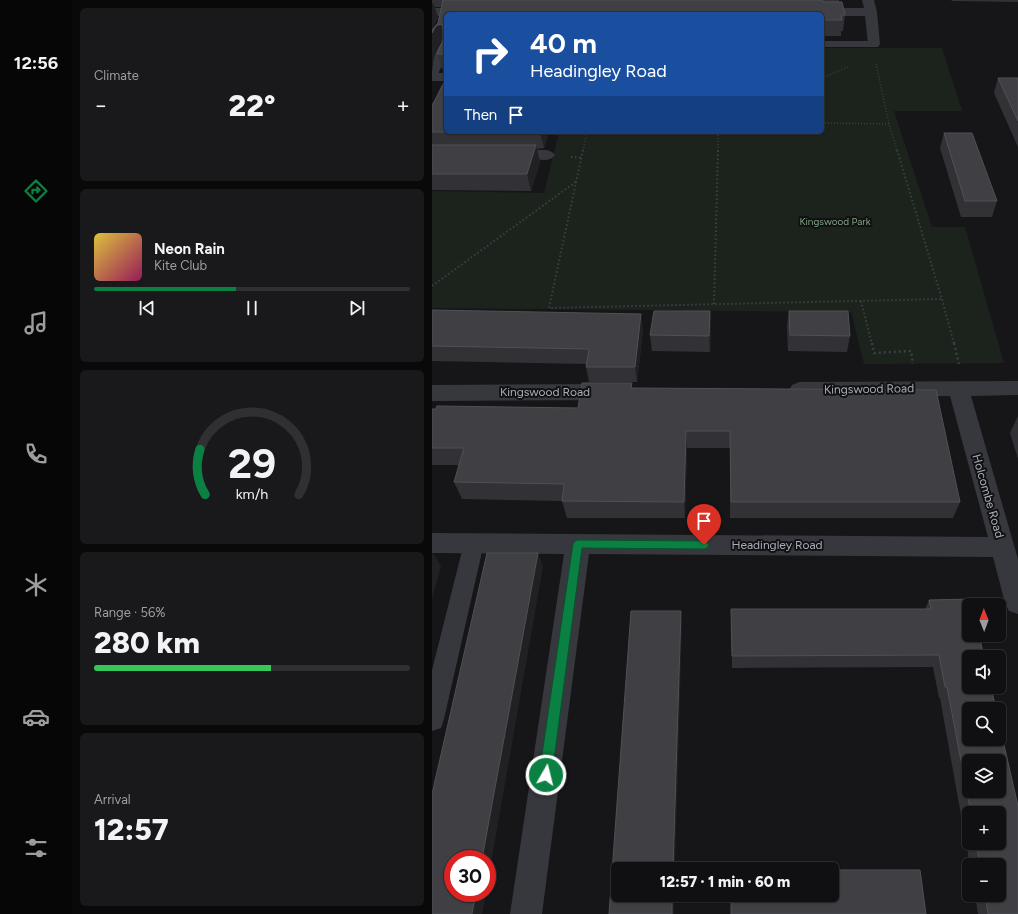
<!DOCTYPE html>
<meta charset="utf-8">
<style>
:root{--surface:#101012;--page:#19191b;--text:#f1f3f6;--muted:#9c9d9f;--line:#303032;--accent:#0b8043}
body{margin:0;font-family:Figtree,sans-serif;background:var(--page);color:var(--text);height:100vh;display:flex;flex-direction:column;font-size:15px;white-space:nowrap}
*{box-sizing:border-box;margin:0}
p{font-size:13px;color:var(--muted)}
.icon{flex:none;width:22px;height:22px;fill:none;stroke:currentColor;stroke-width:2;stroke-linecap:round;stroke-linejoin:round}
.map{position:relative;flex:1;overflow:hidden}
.details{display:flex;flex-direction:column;gap:8px;padding:8px;background:#09090a;width:360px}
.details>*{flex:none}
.banner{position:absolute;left:12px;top:12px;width:380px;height:122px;border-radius:6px;box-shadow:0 1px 3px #0004,0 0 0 1px var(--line);background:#1a4fa0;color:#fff;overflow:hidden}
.needle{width:26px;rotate:359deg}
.buttons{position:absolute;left:530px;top:598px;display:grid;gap:8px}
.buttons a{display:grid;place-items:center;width:44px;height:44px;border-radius:6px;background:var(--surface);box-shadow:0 1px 3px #0004,0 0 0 1px var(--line);font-size:20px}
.speed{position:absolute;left:12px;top:850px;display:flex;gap:8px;font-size:20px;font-weight:700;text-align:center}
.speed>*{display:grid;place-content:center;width:52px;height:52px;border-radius:50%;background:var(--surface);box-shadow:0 1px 3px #0004,0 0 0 1px var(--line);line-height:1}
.speed .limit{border:6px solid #d22;background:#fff;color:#111}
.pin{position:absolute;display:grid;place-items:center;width:34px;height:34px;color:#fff;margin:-41px -17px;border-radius:50% 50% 50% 0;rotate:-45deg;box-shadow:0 0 4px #0007}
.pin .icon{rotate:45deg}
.me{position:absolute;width:44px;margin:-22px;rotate:8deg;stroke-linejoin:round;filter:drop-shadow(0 0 3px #0008)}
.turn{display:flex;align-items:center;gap:14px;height:84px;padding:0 20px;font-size:18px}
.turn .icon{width:52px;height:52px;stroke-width:2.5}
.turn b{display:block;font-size:28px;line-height:34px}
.then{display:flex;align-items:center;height:38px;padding:0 20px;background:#0003;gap:8px;font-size:15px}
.big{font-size:30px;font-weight:800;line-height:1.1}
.details .card{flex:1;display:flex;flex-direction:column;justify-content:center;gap:6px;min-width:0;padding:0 14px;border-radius:6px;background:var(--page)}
.details .dial{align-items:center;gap:0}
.dial svg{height:104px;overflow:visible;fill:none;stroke:var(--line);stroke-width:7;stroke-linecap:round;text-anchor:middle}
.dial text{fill:var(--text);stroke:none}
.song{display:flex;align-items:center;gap:12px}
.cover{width:48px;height:48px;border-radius:6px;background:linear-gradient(135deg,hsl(50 70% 55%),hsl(330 70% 35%))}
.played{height:4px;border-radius:2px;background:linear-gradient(90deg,var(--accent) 45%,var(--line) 45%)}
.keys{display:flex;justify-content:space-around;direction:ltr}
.heat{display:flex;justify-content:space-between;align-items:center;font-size:22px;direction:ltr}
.charge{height:6px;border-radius:3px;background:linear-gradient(90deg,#34c759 56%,var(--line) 0)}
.trip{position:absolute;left:179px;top:862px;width:228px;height:40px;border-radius:6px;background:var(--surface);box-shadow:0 1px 3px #0004,0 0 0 1px var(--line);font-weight:800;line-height:40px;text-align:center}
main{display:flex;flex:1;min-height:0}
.dock{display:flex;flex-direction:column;width:72px;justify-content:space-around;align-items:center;background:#060607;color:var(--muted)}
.dock .icon{width:28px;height:28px}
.dock .on{color:var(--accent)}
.dock b{font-size:18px;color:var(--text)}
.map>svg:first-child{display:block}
</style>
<main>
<nav class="dock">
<b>12:56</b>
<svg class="icon on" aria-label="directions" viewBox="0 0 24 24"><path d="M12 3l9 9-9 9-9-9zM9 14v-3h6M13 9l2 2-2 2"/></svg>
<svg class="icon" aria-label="music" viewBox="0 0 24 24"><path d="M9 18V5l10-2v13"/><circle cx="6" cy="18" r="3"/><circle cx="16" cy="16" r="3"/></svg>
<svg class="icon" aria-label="phone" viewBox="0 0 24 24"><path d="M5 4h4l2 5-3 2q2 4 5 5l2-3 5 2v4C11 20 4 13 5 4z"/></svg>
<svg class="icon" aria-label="climate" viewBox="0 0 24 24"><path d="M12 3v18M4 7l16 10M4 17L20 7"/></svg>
<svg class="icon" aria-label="car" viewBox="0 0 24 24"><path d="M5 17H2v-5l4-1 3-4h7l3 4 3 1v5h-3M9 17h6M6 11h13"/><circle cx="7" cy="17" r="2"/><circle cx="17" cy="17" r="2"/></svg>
<svg class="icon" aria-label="filters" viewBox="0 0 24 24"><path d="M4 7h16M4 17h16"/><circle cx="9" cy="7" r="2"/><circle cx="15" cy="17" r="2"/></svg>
</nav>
<section class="details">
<div class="card"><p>Climate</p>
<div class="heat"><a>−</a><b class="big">22°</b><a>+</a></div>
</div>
<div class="card">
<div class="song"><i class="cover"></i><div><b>Neon Rain</b><p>Kite Club</p></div></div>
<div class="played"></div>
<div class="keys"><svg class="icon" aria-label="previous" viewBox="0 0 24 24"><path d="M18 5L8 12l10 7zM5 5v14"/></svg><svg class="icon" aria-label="pause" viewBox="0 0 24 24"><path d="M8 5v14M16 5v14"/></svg><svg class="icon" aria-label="next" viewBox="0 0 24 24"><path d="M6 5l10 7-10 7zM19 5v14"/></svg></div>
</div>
<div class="card dial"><svg viewBox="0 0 100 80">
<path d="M14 69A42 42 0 1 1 86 69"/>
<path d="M14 69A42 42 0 0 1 10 34" stroke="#0b8043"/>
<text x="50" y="56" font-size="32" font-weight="700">29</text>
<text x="50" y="72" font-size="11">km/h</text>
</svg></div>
<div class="card"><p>Range · 56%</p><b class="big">280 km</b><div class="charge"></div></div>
<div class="card"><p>Arrival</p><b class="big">12:57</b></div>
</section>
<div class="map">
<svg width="586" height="914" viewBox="0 0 586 914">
<rect width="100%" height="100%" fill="#161618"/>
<!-- green -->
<path fill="#1c231d" d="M390,48H510L530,111H462L500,227H533L572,363L432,364L419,312L0,308V191L112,193L127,132H390Z"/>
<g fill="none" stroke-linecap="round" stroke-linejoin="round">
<!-- path-far2 -->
<path stroke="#3d3f44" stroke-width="1.5" stroke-dasharray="1 2" stroke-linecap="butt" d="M444,64L457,124L465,151
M390,78L418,66
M390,123L457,124
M151,151L155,132
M286,151V132"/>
<!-- path-far1 -->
<path stroke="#3d3f44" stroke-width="2" stroke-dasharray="1.5 2.5" stroke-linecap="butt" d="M151,150L117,308L510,299
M465,150L510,299L522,344
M139,157L150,158
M0,286L145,181
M429,301L440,344
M282,304L286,150"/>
<!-- path -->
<path stroke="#3d3f44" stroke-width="2.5" stroke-dasharray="2 3" stroke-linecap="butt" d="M440,343L442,353L479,351L481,364
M522,343L527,364"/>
<!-- lane -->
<path fill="#37383d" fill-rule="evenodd" d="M14,41V56L6,74L4,76L0,77C0,67 2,44 14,41Z
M390,41H442L447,44L442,47H390Z
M42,534L49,537L52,543L12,719L9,728L0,731V670L32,543L35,537Z"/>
<!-- street -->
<path fill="#37383d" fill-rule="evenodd" d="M430,0H442L445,12L448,44L446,47H438L436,44L433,16H390V14H378L377,12L379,9L383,8H432Z
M0,8H39L43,9L45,12L44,14L0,16Z
M0,73H14V81H0Z
M77,150H115L120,152L123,155L120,158L115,160L72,158L69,155L72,152Z
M586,381V395L539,396L586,559V614L577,611L573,603L561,557L157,554L110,914H78L132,554L0,553V533L556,537L518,396L367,398L360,395L357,390L360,385L367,382Z
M179,384L186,387L189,392L186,397L179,400L0,401V385Z"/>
</g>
<!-- wall -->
<path fill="#323236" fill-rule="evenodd" d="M0,0H407V2L413,15L411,31H409V36H390V14H14V69H10L5,54L11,41L9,42L3,50L0,64V30L6,23L10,7H3L6,18L0,29Z
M519,0H586V2L520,1Z
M566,78H586V147L562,93Z
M0,104L117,132L112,148L105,149L108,162L99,191L0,190Z
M512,133L565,201L560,217H529L508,148Z
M0,310L211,330L205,382H157L154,367L155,364L0,361Z
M278,311L279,327L278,352L220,351L218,335Z
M357,311L418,336L415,352L356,351L355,326Z
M201,388L528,502L521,518H298V448H255L253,518H135L130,501L30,499L22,482L27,465H0V409L146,408Z
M586,416V459L578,433Z
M539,599L540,605H537V635H547L552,657H537V687H559L564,709H537V739H567V723L586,806V914H546L543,895H567V865H538L508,698H507L501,667L300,668L299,609H493L497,600ZM537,761H567V791H537ZM537,813H567V843H537Z"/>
<!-- shaded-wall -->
<path fill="#212124" d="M1,2L6,18L0,29V5Z
M9,24L13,40L9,42L3,50L0,64V33L4,26Z
M108,132H117L112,148Z
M104,145L108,162L99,191L95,174Z
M278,311L279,327L278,352L277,336Z
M209,314L211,330L205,382L203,367Z
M254,431L255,448L253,518L252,502Z
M1,553L9,566L0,599V556Z
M106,553L111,567L55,886V859H50Z
M249,611L250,624L243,869H241Z
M44,893H54L50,914H40Z
M240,895H242V914H240Z"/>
<!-- building -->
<path fill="#3f3f44" stroke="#4f5156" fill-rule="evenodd" d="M11,0H390L391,2H410L413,15H409L410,20H390V14H14V54H5L11,40V26L9,24L4,26L0,33V30L6,23Z
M14,78V132H101H0V104H1Z
M566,78H586V121Z
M512,133H540L565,201H533Z
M0,145H104L95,174H0Z
M0,310L209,314L203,367H154L157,349L0,346Z
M222,311H278L277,336L218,335Z
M357,311H416L418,336L358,335Z
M150,383H200L199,388L504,390L528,502H299L298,431H254L252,502L130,501L132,484L22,482L32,448H0V409H4L5,406L146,408Z
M55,553H106L50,859H21V893H44L40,914H0V794Z
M539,599L540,605H537V635H547L552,657H537V687H559L564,709H537V739H567V723L586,806V914H556L553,895H567V865H548L544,843H567V813H539L515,687H513L507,655L300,656L299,609H499L497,600ZM537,761H567V791H537Z
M199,611H249L241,869H186V895H240V914H177Z
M400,870H488L494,914H299V895H400Z"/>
<!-- route -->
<path fill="#0b8043" stroke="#07532c" d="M146,540L272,541L275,542L277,545L275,548L272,549L150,548L120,775L118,780L114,781L109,780L107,775L141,544L143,541Z"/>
<g text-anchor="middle" stroke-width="4" stroke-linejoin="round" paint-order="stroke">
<!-- far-park labels -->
<g font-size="10" fill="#7fa381" stroke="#111113">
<text x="403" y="225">Kingswood Park</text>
</g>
<!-- street labels -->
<g font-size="12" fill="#a8adb8" stroke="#111113">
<text transform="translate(437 389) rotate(-1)" y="4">Kingswood Road</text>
<text x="113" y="396">Kingswood Road</text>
<text transform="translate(556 496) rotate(74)" y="4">Holcombe Road</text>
<text x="345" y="549">Headingley Road</text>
</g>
</g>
</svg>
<div class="buttons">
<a><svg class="needle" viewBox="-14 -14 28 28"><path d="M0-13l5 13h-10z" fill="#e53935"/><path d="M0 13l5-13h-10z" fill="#9c9d9f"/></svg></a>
<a><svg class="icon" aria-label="sound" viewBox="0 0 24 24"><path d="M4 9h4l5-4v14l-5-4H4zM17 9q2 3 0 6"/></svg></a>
<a><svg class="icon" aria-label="search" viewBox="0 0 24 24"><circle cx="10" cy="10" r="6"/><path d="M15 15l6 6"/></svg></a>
<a><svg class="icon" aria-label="layers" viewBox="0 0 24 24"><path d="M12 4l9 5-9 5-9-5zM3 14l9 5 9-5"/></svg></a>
<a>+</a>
<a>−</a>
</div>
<div class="speed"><div class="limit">30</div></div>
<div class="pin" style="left:272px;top:545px;background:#d93025"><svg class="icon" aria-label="arrive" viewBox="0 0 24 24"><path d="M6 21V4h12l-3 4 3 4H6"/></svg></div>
<svg class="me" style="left:114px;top:775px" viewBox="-20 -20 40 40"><circle r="17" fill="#0b8043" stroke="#fff" stroke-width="3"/><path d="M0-11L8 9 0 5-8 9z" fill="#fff"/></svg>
<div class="trip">12:57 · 1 min · 60 m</div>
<div class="banner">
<div class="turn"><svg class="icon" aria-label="right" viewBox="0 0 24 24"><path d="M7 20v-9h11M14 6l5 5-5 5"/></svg><div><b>40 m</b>Headingley Road</div></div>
<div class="then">Then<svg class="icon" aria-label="arrive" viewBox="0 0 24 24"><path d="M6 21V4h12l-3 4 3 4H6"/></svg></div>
</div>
</div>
</main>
